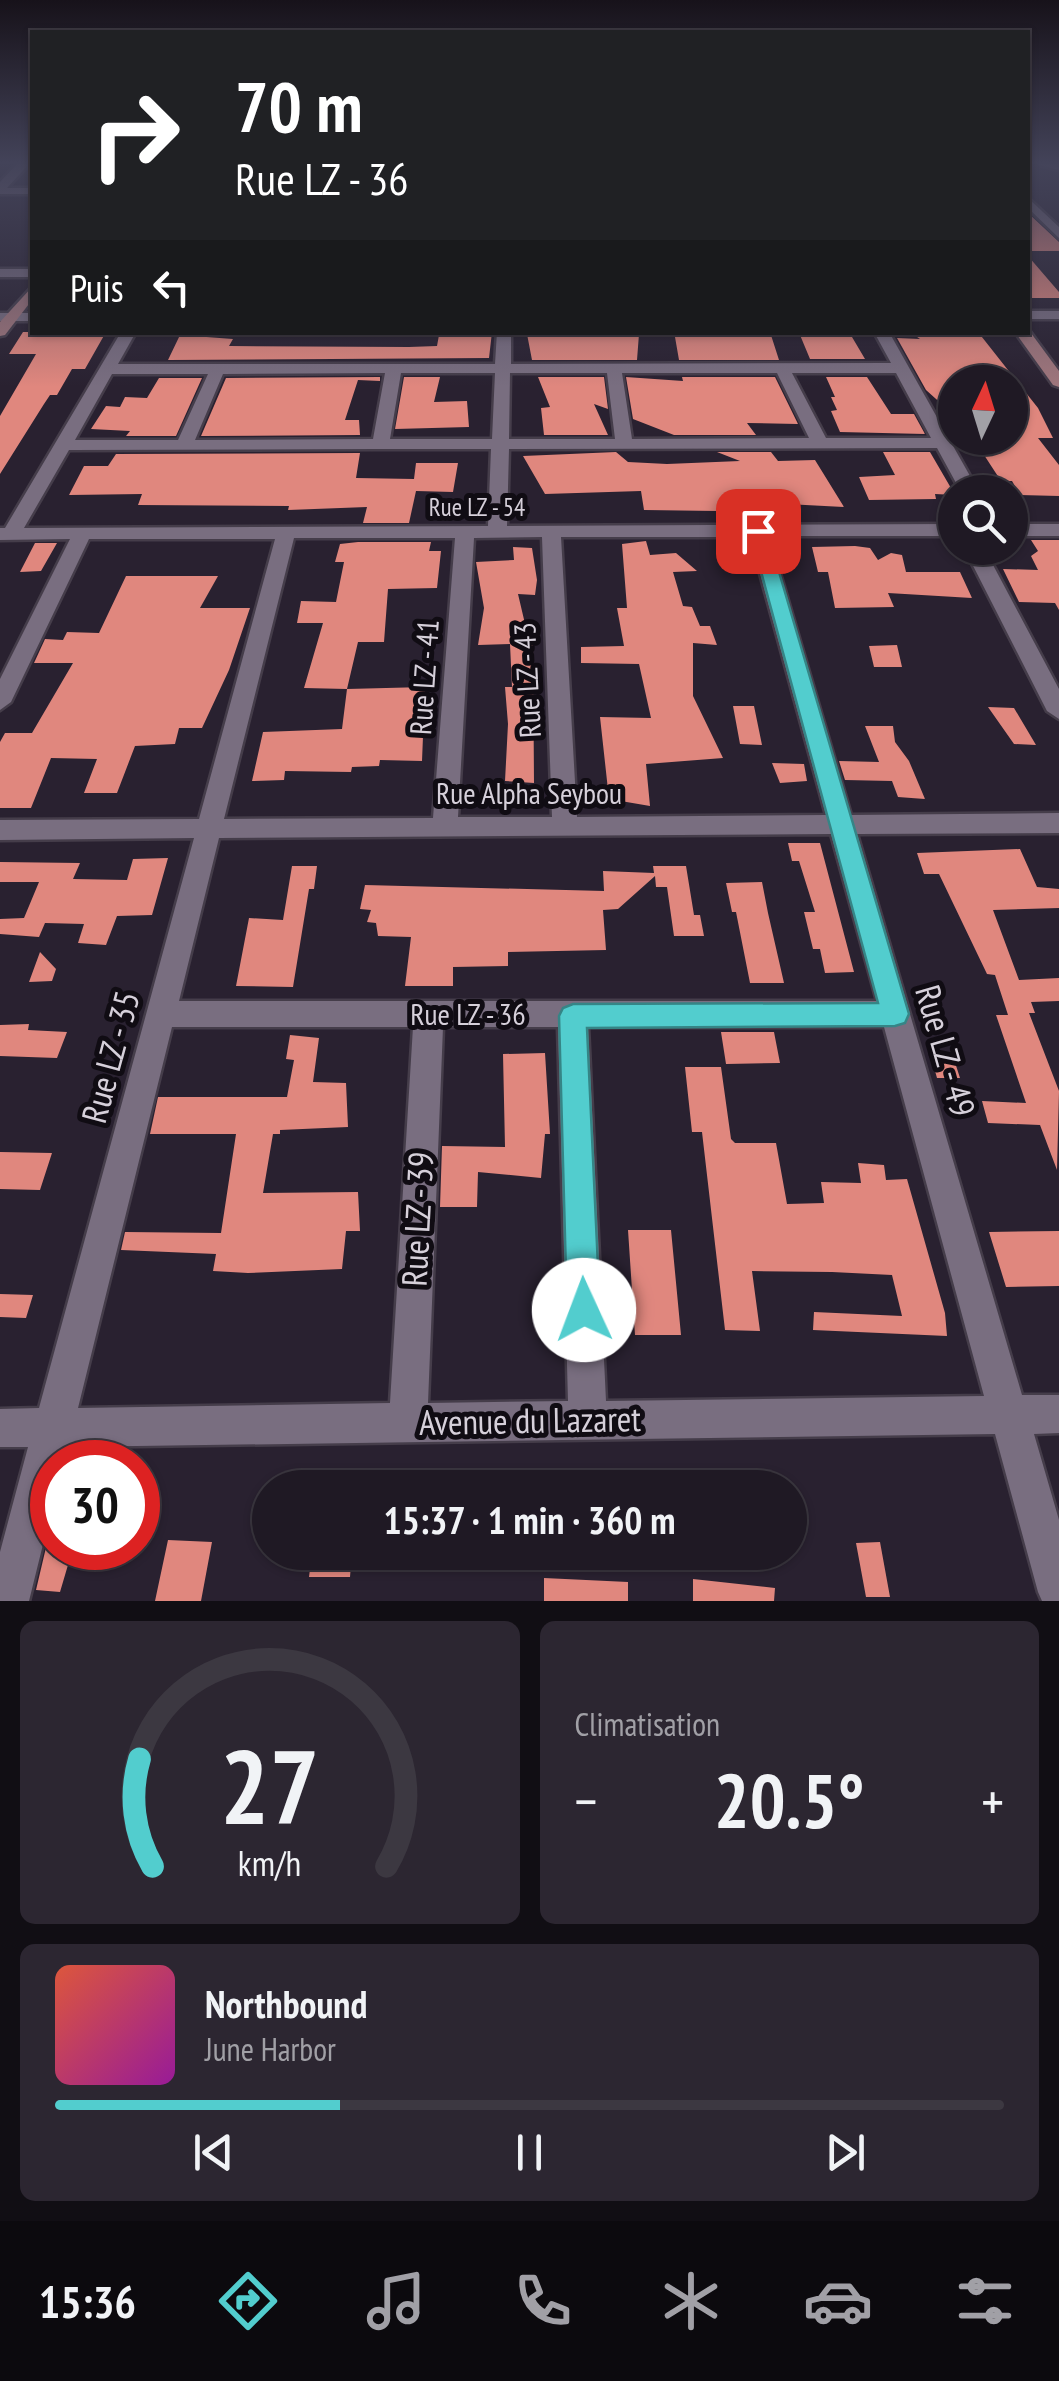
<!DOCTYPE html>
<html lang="fr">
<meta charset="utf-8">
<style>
:root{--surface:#1f1924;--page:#2c2631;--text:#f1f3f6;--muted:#a1a0a6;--line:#3c3841;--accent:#52cdce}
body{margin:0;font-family:"PT Sans Narrow",sans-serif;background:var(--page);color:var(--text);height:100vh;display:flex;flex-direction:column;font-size:38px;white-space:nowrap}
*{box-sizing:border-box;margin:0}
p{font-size:32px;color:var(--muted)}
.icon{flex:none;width:55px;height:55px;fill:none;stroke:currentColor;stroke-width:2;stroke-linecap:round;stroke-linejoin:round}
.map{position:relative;height:1601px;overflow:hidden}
.drawer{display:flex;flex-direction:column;gap:20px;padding:20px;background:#110e14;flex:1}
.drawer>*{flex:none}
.banner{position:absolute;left:30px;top:30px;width:1000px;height:305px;border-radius:0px;box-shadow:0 2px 8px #0004,0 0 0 2px var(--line);background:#202124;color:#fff;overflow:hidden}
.needle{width:65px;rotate:4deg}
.buttons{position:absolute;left:938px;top:365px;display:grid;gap:20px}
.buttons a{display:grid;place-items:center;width:90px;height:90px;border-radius:50%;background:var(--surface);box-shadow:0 2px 8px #0004,0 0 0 2px var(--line);font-size:50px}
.speed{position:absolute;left:30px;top:1440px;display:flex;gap:20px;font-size:50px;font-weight:700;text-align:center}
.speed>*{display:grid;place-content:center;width:130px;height:130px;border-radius:50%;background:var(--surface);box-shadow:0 2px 8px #0004,0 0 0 2px var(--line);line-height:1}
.speed .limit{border:15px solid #d22;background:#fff;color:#111}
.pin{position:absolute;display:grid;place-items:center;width:85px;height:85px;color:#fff;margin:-42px;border-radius:20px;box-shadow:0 5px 15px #0006}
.me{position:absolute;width:110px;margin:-55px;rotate:358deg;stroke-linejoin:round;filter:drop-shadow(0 0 8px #0008)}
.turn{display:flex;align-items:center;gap:35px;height:210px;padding:0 40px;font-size:45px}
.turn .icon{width:130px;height:130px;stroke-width:2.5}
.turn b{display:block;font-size:70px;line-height:85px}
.then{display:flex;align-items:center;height:95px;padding:0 40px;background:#0003;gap:20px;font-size:38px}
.big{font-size:75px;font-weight:700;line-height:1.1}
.drawer .card{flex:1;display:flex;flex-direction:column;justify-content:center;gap:15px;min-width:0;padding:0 35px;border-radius:15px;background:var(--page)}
.drawer .dial{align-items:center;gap:0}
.dial svg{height:260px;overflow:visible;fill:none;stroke:var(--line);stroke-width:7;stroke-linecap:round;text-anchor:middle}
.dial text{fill:var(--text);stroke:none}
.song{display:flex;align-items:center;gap:30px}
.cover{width:120px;height:120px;border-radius:15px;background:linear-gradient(135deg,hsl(10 70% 55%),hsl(300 70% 35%))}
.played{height:10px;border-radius:5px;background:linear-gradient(90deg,var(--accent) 30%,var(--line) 30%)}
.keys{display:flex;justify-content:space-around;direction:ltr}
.heat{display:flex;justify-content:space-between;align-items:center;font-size:55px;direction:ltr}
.drawer .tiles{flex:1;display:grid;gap:20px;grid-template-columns:1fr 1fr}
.card:last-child{grid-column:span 2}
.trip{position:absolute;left:252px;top:1470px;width:555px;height:100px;border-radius:50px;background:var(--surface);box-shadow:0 2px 8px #0004,0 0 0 2px var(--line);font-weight:700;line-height:100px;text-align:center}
.tabs{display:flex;height:160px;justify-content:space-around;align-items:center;background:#0c0a0e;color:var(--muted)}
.tabs .icon{width:70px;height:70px}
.tabs .active{color:var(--accent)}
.tabs b{font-size:45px;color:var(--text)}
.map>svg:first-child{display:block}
</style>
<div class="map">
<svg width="1059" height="1601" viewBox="0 0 1059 1601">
<rect width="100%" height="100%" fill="#292130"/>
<!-- building -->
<path fill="#e0877e" d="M1028,213L1059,242V251H1028Z
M1028,256L1059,292V298H1028Z
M23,332H106L85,369H72L57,395H50L44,404L0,474V416L36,354H9Z
M492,332L489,358L168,360L180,335L233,339L229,346L409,347L437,346L439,335Z
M712,332H770L779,360H679L675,337Z
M910,332H978L1038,408L1053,438H1038L1059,465V496L1020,495L1012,481H1001L973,438H1010V382H955V416L926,390L897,338L920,339Z
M527,334H639L637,360H532Z
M800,335L852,337L865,359H810Z
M380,377V381L358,380L345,420H359L360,435L201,436L226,378Z
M404,377H440L434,402L467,401L469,427L395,429Z
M538,377H604L608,409L594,404L608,435H544L541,408L550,407Z
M626,377L683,381L682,377H775L798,424L747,423L756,435H674L633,419Z
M826,377H867L891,414H914L925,434L840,432L831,411L837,410L831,397H835Z
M159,378H202L176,436H126L130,431L91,429L106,406L120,407L125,397L147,398Z
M616,452L628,462L667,464L740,461L717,452H771L778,461L815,460L844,507L750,502L754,507L717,511L644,510L641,491L545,494L523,456Z
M883,452H930L955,495L935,494L936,499L869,500L859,477L895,475Z
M360,453L356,478L414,479L416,463H458L453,492L416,491L409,523H363L367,507L288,510L289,506L138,505L142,494L69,495L84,466H108L116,454Z
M1031,540H1059V610L1055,603L1019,602L1003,569L1038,570L1031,556L1038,551Z
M646,541L650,555L676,553L697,571L673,572L683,606L692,607L700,626H710L717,645L693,643V696L723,758L646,764L650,806L609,799L600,717L651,718L639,664L581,663V647L624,646L617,608H627L622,544Z
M358,542H431L429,551H441L437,588L388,589L384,642H358L347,689L304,688L323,623H297L301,601L336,602L344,562H335L340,544Z
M35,543H57L41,571L20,572Z
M855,546L870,548L878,560L891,553L902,555L906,572H960L972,598L888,593L894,607L835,608L828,572H818L812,547Z
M513,547L532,548L537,580L535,595L518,594L530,645H533L534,783L505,781L508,724L505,687H512L510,644L478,645L484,608L476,562L514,560Z
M126,576H218L200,608H250L229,670L202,728H179L175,744L135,746L117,793H84L97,759L51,758L31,808H0V742L5,733H32L73,663H34L45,639L63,640L67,632L99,633Z
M897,645L902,667H874L869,646Z
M425,687L422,761L380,760L379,766L352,767L351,772L285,771L284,780L252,781L263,732L342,729L347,689Z
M733,706H754L762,745L740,744Z
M988,707L1014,708L1036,745L1014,744Z
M865,726H893L895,742L909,761L925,799L898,797L892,781L845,780L839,761L879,762Z
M772,763L804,764L807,781L780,783Z
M788,843H820L854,972L825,973L820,949H813L804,912H815L799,861H792Z
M1020,849L1037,887L1059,889V908L993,910L1019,980L1059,978V1001L1031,1002L1035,1013H1029L1059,1091L1057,1170L1040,1125L988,1123L982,1101L1026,1103L996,1015H1008L995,975L987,974L939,874H924L917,853Z
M168,858L152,915L117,916L106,945L78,943L84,924L45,923L39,937L0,934V919L24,918L39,882H0V862L80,863L73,879L127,880L133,859Z
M292,866H317L314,889H309L293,987L236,986L249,918L283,920Z
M653,866H686L694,915H700L704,936H674L667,887H656L655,876L618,909L603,910L606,950L508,952V966L453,967V986H405L411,937L378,936L376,923L367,922L371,910L360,909L365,885L604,891L603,871L654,873Z
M762,882L768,913L784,983H750L736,912H732L726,883Z
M40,952L56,969L52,981L29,982Z
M29,1024L28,1030L67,1032L57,1058L0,1056V1025Z
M721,1032H774L780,1063L726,1064Z
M290,1035L319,1038L313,1082L346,1083L348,1127L280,1130V1134H273L263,1193L358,1192L360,1231H346L342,1269L248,1273L213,1271L216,1254L121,1250L125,1232L221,1233L236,1134H150L158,1097H287L294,1060L286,1059Z
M545,1053L550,1134H545L541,1178L478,1172L477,1207H440L442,1146L505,1147L503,1054Z
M930,1053H952L960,1078H937Z
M685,1067H721L731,1139L735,1143H776L787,1204L824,1203L821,1182L861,1183L858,1163L884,1165L886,1180L907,1179L945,1313L947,1336L813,1330L814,1312L902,1316L892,1275L832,1272L752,1271L760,1331L725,1330L702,1132H692Z
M0,1152L52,1153L40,1190L0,1189Z
M628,1230H671L681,1335H635Z
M1059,1231V1286L1006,1287L989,1232Z
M0,1294L33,1295L26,1318L0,1317Z
M52,1522V1548H73L60,1592L36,1590Z
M168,1540L212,1542L201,1601H155Z
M880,1542L890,1597H866L856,1543Z
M312,1552H352L350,1577H309Z
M544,1578L628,1582V1601H544Z
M693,1579L775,1588L774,1601H693Z"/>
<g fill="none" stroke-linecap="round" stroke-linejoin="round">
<defs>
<path id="street" d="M18,163H30L7,188H32V194H0V182Z
M1039,163L1059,164V170L1040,165Z
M1028,198L1059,227V238L1028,208Z
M0,269H32V277H0Z
M1028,311H1059V319H1028Z
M0,313H32V321H0Z
M121,332H136L118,364H495L497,332H511V364L891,363L874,332H889L979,492H961L937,448L509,449L507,526L955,524V536H769L851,815L1059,813V833L857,834L1022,1395H1059V1433L1034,1434L1059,1520V1601H1042L1038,1592L995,1434L68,1447L64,1462H52V1508L29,1601H0V1552L28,1447H0V1409L39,1408L194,838L0,840V820L199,819L275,539H89L11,702L0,710V679L70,539L0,540V528H5ZM385,373L373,439L195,440L223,374ZM401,373H495L492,439H390ZM510,373H607L615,439H509ZM622,373H777L809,438L632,439ZM792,373H896L931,438H826ZM112,374H208L178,440H75ZM374,449H491L488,526L24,528L69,450ZM542,537L552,817H458L474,538ZM561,537H750L826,815L577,817ZM294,538H455L433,818L224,819ZM831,834L877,1001H179L219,838ZM172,1027H413L390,1403L78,1408ZM443,1027H558L568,1401L428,1403ZM588,1027H884L984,1396L606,1401Z
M1010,524H1059V536H1010Z
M964,548H984L1059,689V719L1047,711Z"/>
<path id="secondary" d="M32,287V300L5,335L0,336V322Z
M1028,329L1059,371V387L1053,385L1015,332H1028Z"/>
</defs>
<!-- street casing -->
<use href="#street" stroke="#453d4a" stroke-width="5"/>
<!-- secondary casing -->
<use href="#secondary" stroke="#453d4a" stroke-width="5"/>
<!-- street -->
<use href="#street" fill="#796e80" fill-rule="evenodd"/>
<!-- secondary -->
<use href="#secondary" fill="#9f767c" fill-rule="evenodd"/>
</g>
<!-- sky -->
<linearGradient id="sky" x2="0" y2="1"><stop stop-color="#17121a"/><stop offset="0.42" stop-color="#434359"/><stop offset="1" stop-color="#434359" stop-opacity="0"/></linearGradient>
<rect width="1059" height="387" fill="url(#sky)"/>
<!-- route -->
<path fill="#52cdce" stroke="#358586" stroke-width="2.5" d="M758,526L767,531L909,1014L905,1023L895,1026L587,1028L600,1310L595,1321L584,1326L572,1321L567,1310L559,1016L563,1008L573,1004L878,1003L750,531Z"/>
<g text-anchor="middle" stroke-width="10" stroke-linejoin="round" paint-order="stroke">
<!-- far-street labels -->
<g font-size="25" fill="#d6d0da" stroke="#100c13">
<text x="477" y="516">Rue LZ - 54</text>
</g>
<!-- street labels -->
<g font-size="30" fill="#d6d0da" stroke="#100c13">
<text transform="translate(425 677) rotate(-86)" y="10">Rue LZ - 41</text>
<text transform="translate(528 680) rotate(-93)" y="10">Rue LZ - 43</text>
<text x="529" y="804">Rue Alpha Seybou</text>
<text x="468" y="1025">Rue LZ - 36</text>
</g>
<!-- near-street labels -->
<g font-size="35" fill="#d6d0da" stroke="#100c13">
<text transform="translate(945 1051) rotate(74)" y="12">Rue LZ - 49</text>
<text transform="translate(111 1057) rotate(-75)" y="12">Rue LZ - 35</text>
<text transform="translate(418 1219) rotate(-87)" y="12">Rue LZ - 39</text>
<text transform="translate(530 1421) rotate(-1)" y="12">Avenue du Lazaret</text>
</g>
</g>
</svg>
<div class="buttons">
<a><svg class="needle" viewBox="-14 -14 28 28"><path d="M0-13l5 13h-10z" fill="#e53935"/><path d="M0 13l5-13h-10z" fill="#a1a0a6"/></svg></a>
<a><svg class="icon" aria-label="search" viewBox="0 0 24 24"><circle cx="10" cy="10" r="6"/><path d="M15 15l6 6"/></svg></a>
</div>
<div class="speed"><div class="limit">30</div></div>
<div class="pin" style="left:758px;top:531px;background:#d93025"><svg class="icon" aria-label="arrive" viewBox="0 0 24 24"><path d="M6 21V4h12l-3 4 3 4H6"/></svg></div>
<svg class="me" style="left:584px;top:1310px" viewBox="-20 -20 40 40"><circle r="19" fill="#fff"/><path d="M0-13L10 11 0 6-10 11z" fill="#52cdce"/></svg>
<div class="trip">15:37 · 1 min · 360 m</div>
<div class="banner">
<div class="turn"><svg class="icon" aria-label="right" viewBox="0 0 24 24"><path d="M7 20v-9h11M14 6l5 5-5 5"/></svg><div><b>70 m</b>Rue LZ - 36</div></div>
<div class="then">Puis<svg class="icon" aria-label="left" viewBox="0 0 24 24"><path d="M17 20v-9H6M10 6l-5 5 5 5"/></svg></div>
</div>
</div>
<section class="drawer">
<div class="tiles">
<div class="card dial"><svg viewBox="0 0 100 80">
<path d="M14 69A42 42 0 1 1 86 69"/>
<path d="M14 69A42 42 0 0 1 10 36" stroke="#52cdce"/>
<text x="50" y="56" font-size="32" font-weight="700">27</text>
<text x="50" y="72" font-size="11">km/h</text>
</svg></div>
<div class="card"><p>Climatisation</p>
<div class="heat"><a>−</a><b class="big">20.5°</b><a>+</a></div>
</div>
<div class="card">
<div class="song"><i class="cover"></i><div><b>Northbound</b><p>June Harbor</p></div></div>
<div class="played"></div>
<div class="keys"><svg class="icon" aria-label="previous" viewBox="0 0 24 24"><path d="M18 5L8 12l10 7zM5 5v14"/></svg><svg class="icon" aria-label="pause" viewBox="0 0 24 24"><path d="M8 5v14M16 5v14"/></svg><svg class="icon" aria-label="next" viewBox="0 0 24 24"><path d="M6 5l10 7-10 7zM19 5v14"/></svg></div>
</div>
</div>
</section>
<nav class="tabs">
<b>15:36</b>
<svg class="icon active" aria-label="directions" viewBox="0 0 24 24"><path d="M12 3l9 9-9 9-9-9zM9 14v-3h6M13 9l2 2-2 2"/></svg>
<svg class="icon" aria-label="music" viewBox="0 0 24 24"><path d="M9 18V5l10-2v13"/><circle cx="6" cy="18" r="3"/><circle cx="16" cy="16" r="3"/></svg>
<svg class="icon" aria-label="phone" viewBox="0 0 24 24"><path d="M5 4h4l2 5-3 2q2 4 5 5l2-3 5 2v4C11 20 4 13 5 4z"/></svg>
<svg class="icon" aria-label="climate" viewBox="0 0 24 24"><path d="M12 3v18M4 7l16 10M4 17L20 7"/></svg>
<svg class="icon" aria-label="car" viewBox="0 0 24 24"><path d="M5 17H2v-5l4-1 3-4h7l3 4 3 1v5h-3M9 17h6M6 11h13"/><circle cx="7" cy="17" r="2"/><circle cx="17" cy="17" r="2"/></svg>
<svg class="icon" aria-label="filters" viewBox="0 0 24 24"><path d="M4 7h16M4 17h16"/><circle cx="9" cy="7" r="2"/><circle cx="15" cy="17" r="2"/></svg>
</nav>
